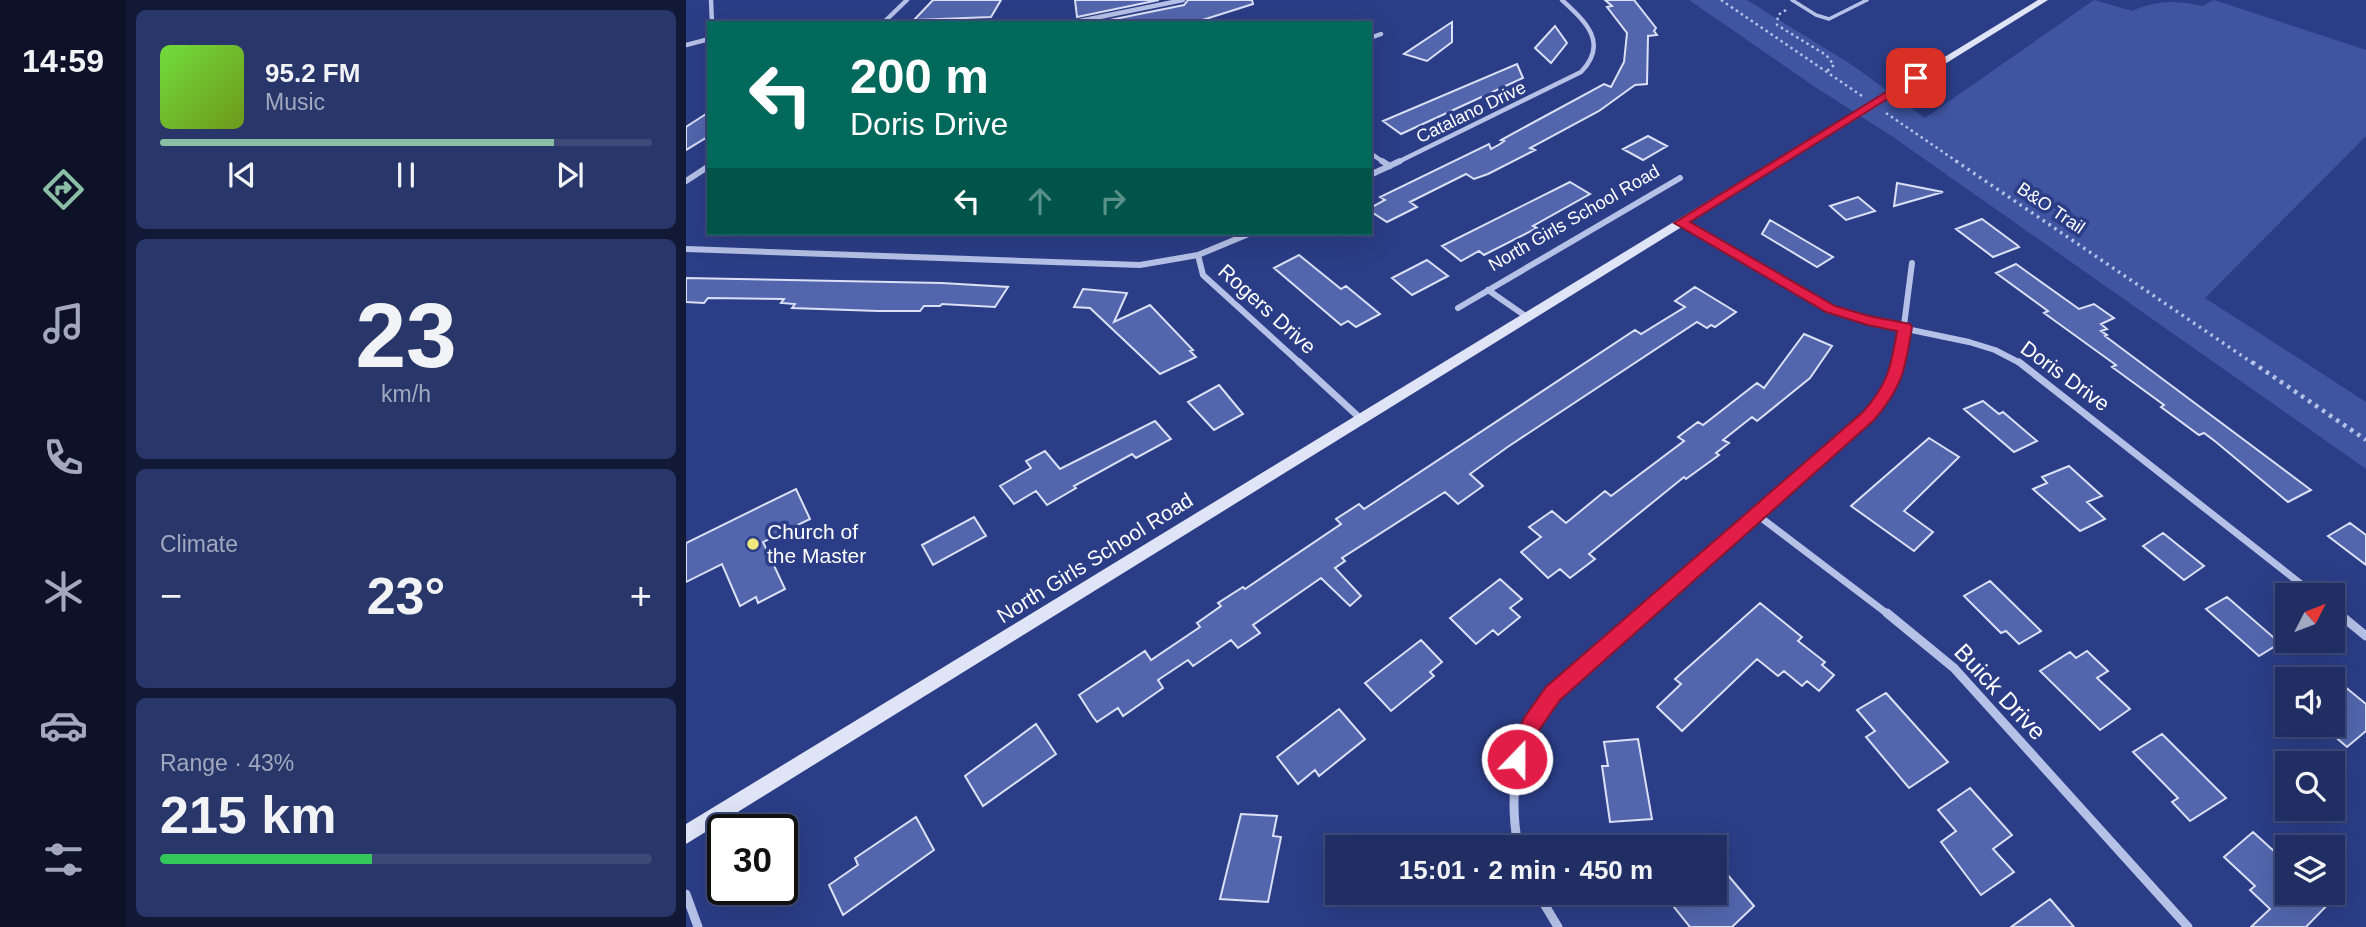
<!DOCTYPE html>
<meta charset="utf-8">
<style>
:root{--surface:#202e64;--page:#28366a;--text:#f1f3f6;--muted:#a2a8bf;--line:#3d4a78;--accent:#8abfa5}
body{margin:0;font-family:Arial,sans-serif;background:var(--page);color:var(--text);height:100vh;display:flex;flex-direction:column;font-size:26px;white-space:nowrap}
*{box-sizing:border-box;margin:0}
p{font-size:23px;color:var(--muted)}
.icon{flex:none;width:38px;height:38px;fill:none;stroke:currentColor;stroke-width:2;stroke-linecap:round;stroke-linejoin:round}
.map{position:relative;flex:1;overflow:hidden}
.sheet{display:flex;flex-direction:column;gap:10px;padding:10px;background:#121937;width:560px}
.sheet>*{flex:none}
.guide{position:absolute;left:21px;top:21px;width:665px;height:214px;border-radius:0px;box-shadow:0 7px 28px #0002,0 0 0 2px var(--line);background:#00695c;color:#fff;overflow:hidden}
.needle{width:46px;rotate:48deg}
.controls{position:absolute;left:1589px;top:583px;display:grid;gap:14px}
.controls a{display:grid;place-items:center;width:70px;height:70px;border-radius:0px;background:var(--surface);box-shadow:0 7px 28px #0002,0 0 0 2px var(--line);font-size:35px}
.speed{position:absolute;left:21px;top:814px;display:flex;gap:14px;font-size:35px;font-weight:700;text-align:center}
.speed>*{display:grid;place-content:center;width:91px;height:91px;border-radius:50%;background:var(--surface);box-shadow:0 7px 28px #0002,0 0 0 2px var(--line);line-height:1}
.speed .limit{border:4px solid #111;border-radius:10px;background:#fff;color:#111}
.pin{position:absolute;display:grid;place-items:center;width:60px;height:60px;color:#fff;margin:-30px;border-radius:14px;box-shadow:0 4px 10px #0006}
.me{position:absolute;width:77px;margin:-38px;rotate:22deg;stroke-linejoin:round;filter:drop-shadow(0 0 5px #0008)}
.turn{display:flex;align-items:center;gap:24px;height:147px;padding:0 28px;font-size:32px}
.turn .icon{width:91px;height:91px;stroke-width:2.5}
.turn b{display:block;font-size:49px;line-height:60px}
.lanes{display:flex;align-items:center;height:66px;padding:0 28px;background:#0003;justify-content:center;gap:35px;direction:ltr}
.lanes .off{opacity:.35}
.big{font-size:52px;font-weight:700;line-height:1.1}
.sheet .card{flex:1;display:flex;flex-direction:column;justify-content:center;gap:10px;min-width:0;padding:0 24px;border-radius:10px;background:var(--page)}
.sheet .dial{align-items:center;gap:0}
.dial b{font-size:91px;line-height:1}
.song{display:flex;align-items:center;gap:21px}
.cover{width:84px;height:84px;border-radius:10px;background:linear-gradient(135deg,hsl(100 70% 55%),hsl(80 70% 35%))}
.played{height:7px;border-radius:4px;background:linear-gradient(90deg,var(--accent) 80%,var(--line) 80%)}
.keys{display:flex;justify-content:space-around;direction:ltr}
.heat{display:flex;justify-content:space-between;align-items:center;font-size:38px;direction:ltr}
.charge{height:10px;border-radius:5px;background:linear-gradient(90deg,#34c759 43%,var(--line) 0)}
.trip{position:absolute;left:639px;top:835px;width:402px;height:70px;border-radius:0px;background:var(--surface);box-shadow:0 7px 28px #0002,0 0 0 2px var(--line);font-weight:700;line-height:70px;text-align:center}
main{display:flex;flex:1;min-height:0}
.tabs{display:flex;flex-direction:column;width:126px;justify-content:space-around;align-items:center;background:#0d1228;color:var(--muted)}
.tabs .icon{width:49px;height:49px}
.tabs .active{color:var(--accent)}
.tabs b{font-size:32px;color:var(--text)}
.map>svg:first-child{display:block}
</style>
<main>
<nav class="tabs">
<b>14:59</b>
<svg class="icon active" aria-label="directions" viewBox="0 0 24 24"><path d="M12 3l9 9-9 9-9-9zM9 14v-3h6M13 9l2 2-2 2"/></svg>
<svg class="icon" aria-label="music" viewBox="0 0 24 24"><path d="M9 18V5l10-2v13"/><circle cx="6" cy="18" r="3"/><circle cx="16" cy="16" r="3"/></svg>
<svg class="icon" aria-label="phone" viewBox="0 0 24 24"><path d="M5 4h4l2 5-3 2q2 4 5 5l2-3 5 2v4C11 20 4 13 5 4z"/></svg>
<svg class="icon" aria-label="climate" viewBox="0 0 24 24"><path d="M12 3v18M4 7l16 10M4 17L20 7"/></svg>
<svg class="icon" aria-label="car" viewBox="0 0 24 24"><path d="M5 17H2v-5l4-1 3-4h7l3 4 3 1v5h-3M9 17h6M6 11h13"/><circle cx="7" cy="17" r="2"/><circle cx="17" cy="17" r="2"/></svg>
<svg class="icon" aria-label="filters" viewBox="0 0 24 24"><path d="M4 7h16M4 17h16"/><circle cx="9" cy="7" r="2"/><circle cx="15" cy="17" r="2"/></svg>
</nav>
<section class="sheet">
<div class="card">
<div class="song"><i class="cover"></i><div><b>95.2 FM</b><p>Music</p></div></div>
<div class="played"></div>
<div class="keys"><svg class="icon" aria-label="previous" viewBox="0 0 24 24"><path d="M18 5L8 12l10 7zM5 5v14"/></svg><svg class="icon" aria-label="pause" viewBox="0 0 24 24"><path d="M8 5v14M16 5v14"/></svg><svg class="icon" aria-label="next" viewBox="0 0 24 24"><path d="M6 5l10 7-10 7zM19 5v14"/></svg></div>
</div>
<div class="card dial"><b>23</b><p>km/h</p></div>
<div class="card"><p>Climate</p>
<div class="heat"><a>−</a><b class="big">23°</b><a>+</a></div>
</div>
<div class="card"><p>Range · 43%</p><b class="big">215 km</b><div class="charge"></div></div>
</section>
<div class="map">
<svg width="1680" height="927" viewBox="0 0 1680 927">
<rect width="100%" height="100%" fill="#2b3d86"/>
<!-- green -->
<path fill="#4055a2" d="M1003,0H1061L1166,65L1239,118L1408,0L1446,11C1471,0 1489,0 1516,6L1528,0L1680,50V136L1519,298L1680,402V469L1207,137L1129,87Z"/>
<!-- building -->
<path fill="#5366ad" stroke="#dae0f6" stroke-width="2" d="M247,0H315L305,17L228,20Z
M389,0H473L391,17Z
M502,0H566L567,4L507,23H409L498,5Z
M919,0H948L970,28L968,31L971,35L962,36L961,84L949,85L913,111L844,148L849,150L802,174L788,179L780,174L724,202L731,207L701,222L684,211V208L699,200L694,197L803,144L805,149L814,144L818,141L815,140L918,84L925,87L938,62L941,33L921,7L926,6Z
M766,22V42L741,61L718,54Z
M869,26L881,43L865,63L849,48Z
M831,64L837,78L715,134L697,121Z
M23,112V136L0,150V127Z
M962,136L981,146L957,160L937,149Z
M884,182L904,194L847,226L851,228L798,255L793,251L775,261L756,246Z
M1211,183L1257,192L1208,206Z
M1172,197L1189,211L1160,220L1144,206Z
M1296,219L1331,245L1333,247L1307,257L1270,229Z
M1084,220L1125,244L1147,257L1131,267L1076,234Z
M613,255L655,289L660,286L694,314L670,327L662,321L655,325L588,268Z
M741,260L762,276L726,295L706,278Z
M1330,264L1393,309L1408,304L1428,318L1415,324L1421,329L1415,331L1421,335L1419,336L1625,490L1602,502L1530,442L1518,433L1513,435L1475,407L1478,405L1426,367L1430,365L1358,313L1362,311L1310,273Z
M0,278L256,283L322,287L309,307L256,304L254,306H238L234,311H192L106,308L109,304L95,303L98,299L22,298L18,303L0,302Z
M1009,287L1050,312L1029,327L1025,325L1021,328L1011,322L823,446L784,474L797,486L772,504L759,492L656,558L659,561L649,568L675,596L664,606L635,578L567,625L574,633L552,648L545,640L507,666L502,660L472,680L477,688L437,716L432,708L411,722L407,717L393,695L459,651L465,660L514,627L511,623L535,606L532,603L557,587L559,589L655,524L650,519L673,504L678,509L949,330L955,334L999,307L989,301Z
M397,289L441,293L428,322L464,305L507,350L504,351L510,357L474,374L404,308L388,307Z
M1118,334L1146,346L1124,378L1071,421L1066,417L1037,440L1043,443L1030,453L1033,455L1000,479L998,477L903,554L909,559L884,578L874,569L862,578L835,552L855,537L843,527L866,511L880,523L919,491L925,496L998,441L992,437L1012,422L1017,425L1071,383L1078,388Z
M533,385L557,414L528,430L502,402Z
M1297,401L1313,414L1317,412L1351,441L1328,452L1278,409Z
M469,421L485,439L450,458L446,454L388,486L390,488L361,505L350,491L328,504L314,486L345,468L340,461L359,451L374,469Z
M1243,438L1273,457L1218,511L1247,532L1228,551L1165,506Z
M1383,466L1416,496L1401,502L1419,519L1394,531L1347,489L1361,483L1356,477Z
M110,489L124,519L77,542L99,589L72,603L70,597L54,606L36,564L0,582V543Z
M288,517L300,536L247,565L236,545Z
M1664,523L1680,535V565L1642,536Z
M1477,533L1518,566L1498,580L1457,546Z
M814,579L836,599L824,608L834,617L812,635L807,630L790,644L764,618Z
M1304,581L1355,631L1333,644L1320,631L1315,633L1278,596Z
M1541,597L1594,643L1573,656L1520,609Z
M1074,603L1116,637L1112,641L1139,662L1136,665L1148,675L1133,691L1121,681L1116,686L1098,671L1092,676L1071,659L996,731L971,707L995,684L989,679Z
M735,640L756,662L744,672L748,676L705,711L679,683Z
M1401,651L1422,671L1411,678L1444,709L1414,730L1354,671L1384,652L1390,658Z
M1647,677L1680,704V731L1661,747L1647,735Z
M1200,693L1262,762L1223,788L1180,737L1189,731L1171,710Z
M653,709L679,739L633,776L629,770L612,784L591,757Z
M350,724L370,754L297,806L279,776Z
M1476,734L1540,798L1504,821L1486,802L1492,798L1447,752Z
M952,739L966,819L924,822L916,766H922L918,742Z
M1284,788L1326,835L1307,849L1328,872L1295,895L1255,842L1270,831L1252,810Z
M555,814L591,816L587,836L595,837L582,902L534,899Z
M230,817L248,850L157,915L143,885L172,865L169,858Z
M1567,832L1601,863V892H1654L1620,927H1565L1584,909L1564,890L1569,886L1538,857Z
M1029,860L1068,906L1046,927H1004L976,892H1029Z
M1364,899L1388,927H1325Z"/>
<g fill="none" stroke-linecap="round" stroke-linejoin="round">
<!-- path-far2 -->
<path stroke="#b6c1e7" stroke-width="2.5" stroke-dasharray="2.5 3.5" stroke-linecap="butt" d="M1035,0L1176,96
M1100,10L1092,15L1091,25L1140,55L1148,65L1140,72
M1200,113L1273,163"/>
<!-- path-far1 -->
<path stroke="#b6c1e7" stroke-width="3.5" stroke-dasharray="2.5 4.5" stroke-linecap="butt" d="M1270,161L1568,364"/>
<!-- path -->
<path stroke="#b6c1e7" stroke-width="4.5" stroke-dasharray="3.5 5" stroke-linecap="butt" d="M1566,362L1680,440"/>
<!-- lane -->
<path stroke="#b6c1e7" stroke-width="3.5" d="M1106,0L1130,15L1143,19L1181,0"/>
<!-- street-far3 -->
<path stroke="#b6c1e7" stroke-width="4.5" d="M25,0L26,23
M197,23L221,0
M384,23L497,0
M684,38L695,34
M0,45L23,39
M684,153L699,163
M710,163L895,72C923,43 900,22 876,0"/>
<!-- street-far2 -->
<path stroke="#b6c1e7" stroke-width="6" d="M696,161L704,166
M684,175L714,161
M0,181L23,166
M995,223L1144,309L1182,321L1283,342L1309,350L1336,364
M0,249L454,265L512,255L565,233
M512,255L517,275L615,364
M802,290L841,317
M772,308L994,178
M1213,364L1226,263"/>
<!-- street-far1 -->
<path stroke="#b6c1e7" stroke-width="7" d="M613,362L675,419
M1333,362L1629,595
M1070,514L1203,615
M1647,609L1654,615
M954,615L1192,406L1212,372L1213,362"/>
<!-- street -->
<path stroke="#b6c1e7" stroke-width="9" d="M1201,613L1268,668L1502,927
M1652,613L1680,636
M820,847L831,845
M832,847C811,726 875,685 956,613
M851,892L872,927
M0,894L12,927"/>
<!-- secondary -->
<path fill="#e0e4f7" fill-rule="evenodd" d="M1352,0H1362L0,844V824Z"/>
</g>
<!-- route -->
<path fill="#e11d48" stroke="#92132f" stroke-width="2" d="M1226,76L1235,78L1004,222L1149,306L1183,316L1224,324L1226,327C1219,370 1217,386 1188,420L874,700L853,730L839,766L831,768L824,766L821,759L838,718L860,687L1177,412C1202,384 1205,367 1211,331L1182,325L1140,312L988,223Z"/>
<!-- markers -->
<circle fill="#ede77e" stroke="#2b3d86" stroke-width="2.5" cx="67" cy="544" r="7"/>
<g text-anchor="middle" stroke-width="7" stroke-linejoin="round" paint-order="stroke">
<!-- far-street labels -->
<g font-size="18" fill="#fff" stroke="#2b3d86">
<text transform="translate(785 112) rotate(-26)" y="6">Catalano Drive</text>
<text transform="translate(1365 208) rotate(34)" y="6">B&amp;O Trail</text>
<text transform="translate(888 218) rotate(-30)" y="6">North Girls School Road</text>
</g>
<!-- street labels -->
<g font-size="21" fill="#fff" stroke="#2b3d86">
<text transform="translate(581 309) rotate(42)" y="7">Rogers Drive</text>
<text transform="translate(1379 376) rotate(36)" y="7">Doris Drive</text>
<text transform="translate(409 558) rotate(-32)" y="7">North Girls School Road</text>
</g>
<!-- poi labels -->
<g font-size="21" fill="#fff" stroke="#2b3d86" text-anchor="start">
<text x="81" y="539">Church of<tspan x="81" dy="24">the Master</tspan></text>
</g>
<!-- near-street labels -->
<g font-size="24" fill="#fff" stroke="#2b3d86">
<text transform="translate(1314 692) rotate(47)" y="8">Buick Drive</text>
</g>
</g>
</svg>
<div class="controls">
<a><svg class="needle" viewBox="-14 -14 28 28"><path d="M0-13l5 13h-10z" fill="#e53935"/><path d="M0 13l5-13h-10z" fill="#a2a8bf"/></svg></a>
<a><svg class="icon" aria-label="sound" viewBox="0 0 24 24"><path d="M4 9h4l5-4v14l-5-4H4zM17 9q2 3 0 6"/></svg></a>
<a><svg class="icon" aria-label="search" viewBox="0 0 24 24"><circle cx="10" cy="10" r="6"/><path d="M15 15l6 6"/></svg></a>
<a><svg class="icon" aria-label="layers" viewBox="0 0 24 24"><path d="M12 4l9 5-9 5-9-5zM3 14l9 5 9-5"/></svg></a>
</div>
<div class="speed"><div class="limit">30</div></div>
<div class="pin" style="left:1230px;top:78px;background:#d93025"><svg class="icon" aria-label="arrive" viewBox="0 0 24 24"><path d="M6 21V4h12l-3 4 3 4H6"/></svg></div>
<svg class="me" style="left:831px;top:759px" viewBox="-20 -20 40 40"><circle r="17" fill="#e11d48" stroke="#fff" stroke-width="3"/><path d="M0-11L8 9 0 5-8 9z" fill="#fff"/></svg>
<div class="trip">15:01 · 2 min · 450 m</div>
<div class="guide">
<div class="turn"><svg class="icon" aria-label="left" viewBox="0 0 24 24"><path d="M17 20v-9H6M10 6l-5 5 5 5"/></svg><div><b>200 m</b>Doris Drive</div></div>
<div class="lanes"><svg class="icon" aria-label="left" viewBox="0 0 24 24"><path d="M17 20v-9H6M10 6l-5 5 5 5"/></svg><svg class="icon off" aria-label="ahead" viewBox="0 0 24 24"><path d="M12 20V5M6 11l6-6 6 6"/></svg><svg class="icon off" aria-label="right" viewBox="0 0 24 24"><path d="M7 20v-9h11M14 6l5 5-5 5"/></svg></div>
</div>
</div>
</main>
